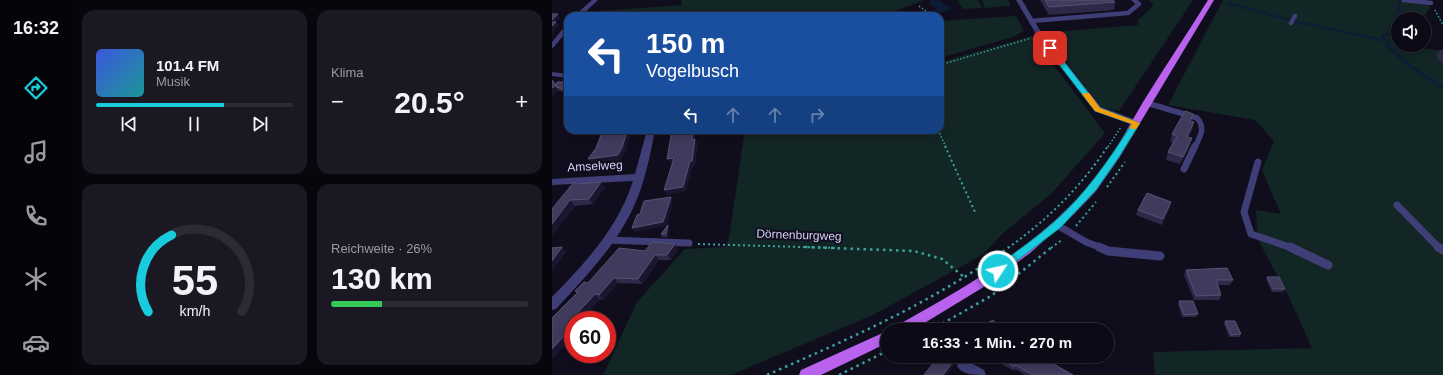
<!DOCTYPE html>
<html lang="de">
<meta charset="utf-8">
<style>
:root{--surface:#0c0a16;--page:#1a1823;--text:#f1f3f6;--muted:#9a9aa1;--line:#2c2b35;--accent:#18cbdd}
body{margin:0;font-family:Arial,sans-serif;background:var(--page);color:var(--text);height:100vh;display:flex;flex-direction:column;font-size:15px;white-space:nowrap}
*{box-sizing:border-box;margin:0}
p{font-size:13px;color:var(--muted)}
.icon{flex:none;width:22px;height:22px;fill:none;stroke:currentColor;stroke-width:2;stroke-linecap:round;stroke-linejoin:round}
.map{position:relative;flex:1;overflow:hidden}
.details{display:flex;flex-direction:column;gap:10px;padding:10px;background:#07060c;width:480px}
.details>*{flex:none}
.hud{position:absolute;left:12px;top:12px;width:380px;height:122px;border-radius:12px;box-shadow:0 2px 10px #0003,0 0 0 1px var(--line);background:#1a4fa0;color:#fff;overflow:hidden}
.tools{position:absolute;left:839px;top:12px;display:grid;gap:8px}
.tools a{display:grid;place-items:center;width:40px;height:40px;border-radius:50%;background:var(--surface);box-shadow:0 2px 10px #0003,0 0 0 1px var(--line);font-size:20px}
.speed{position:absolute;left:12px;top:311px;display:flex;gap:8px;font-size:20px;font-weight:700;text-align:center}
.speed>*{display:grid;place-content:center;width:52px;height:52px;border-radius:50%;background:var(--surface);box-shadow:0 2px 10px #0003,0 0 0 1px var(--line);line-height:1}
.speed .limit{border:6px solid #d22;background:#fff;color:#111}
.pin{position:absolute;display:grid;place-items:center;width:34px;height:34px;color:#fff;margin:-17px;border-radius:8px;box-shadow:0 2px 6px #0006}
.me{position:absolute;width:44px;margin:-22px;rotate:55deg;stroke-linejoin:round;filter:drop-shadow(0 0 3px #0008)}
.turn{display:flex;align-items:center;gap:14px;height:84px;padding:0 16px;font-size:18px}
.turn .icon{width:52px;height:52px;stroke-width:2.5}
.turn b{display:block;font-size:28px;line-height:34px}
.lanes{display:flex;align-items:center;height:38px;padding:0 16px;background:#0003;justify-content:center;gap:20px;direction:ltr}
.lanes .off{opacity:.35}
.big{font-size:30px;font-weight:700;line-height:1.1}
.details .widget{flex:1;display:flex;flex-direction:column;justify-content:center;gap:6px;min-width:0;padding:0 14px;border-radius:12px;background:var(--page)}
.details .dial{align-items:center;gap:0}
.dial svg{height:104px;overflow:visible;fill:none;stroke:var(--line);stroke-width:7;stroke-linecap:round;text-anchor:middle}
.dial text{fill:var(--text);stroke:none}
.song{display:flex;align-items:center;gap:12px}
.cover{width:48px;height:48px;border-radius:6px;background:linear-gradient(135deg,hsl(230 70% 55%),hsl(180 70% 35%))}
.played{height:4px;border-radius:2px;background:linear-gradient(90deg,var(--accent) 65%,var(--line) 65%)}
.keys{display:flex;justify-content:space-around;direction:ltr}
.heat{display:flex;justify-content:space-between;align-items:center;font-size:22px;direction:ltr}
.charge{height:6px;border-radius:3px;background:linear-gradient(90deg,#34c759 26%,var(--line) 0)}
.details .tiles{flex:1;display:grid;gap:10px;grid-template-columns:repeat(2,1fr)}
.trip{position:absolute;left:328px;top:323px;width:234px;height:40px;border-radius:20px;background:var(--surface);box-shadow:0 2px 10px #0003,0 0 0 1px var(--line);font-weight:700;line-height:40px;text-align:center}
main{display:flex;flex:1;min-height:0}
.tabs{display:flex;flex-direction:column;width:72px;justify-content:space-around;align-items:center;background:#050409;color:var(--muted)}
.tabs .icon{width:28px;height:28px}
.tabs .selected{color:var(--accent)}
.tabs b{font-size:18px;color:var(--text)}
.map>svg:first-child{display:block}
</style>
<main>
<nav class="tabs">
<b>16:32</b>
<svg class="icon selected" aria-label="directions" viewBox="0 0 24 24"><path d="M12 3l9 9-9 9-9-9zM9 14v-3h6M13 9l2 2-2 2"/></svg>
<svg class="icon" aria-label="music" viewBox="0 0 24 24"><path d="M9 18V5l10-2v13"/><circle cx="6" cy="18" r="3"/><circle cx="16" cy="16" r="3"/></svg>
<svg class="icon" aria-label="phone" viewBox="0 0 24 24"><path d="M5 4h4l2 5-3 2q2 4 5 5l2-3 5 2v4C11 20 4 13 5 4z"/></svg>
<svg class="icon" aria-label="climate" viewBox="0 0 24 24"><path d="M12 3v18M4 7l16 10M4 17L20 7"/></svg>
<svg class="icon" aria-label="car" viewBox="0 0 24 24"><path d="M5 17H2v-5l4-1 3-4h7l3 4 3 1v5h-3M9 17h6M6 11h13"/><circle cx="7" cy="17" r="2"/><circle cx="17" cy="17" r="2"/></svg>
</nav>
<section class="details">
<div class="tiles">
<div class="widget">
<div class="song"><i class="cover"></i><div><b>101.4 FM</b><p>Musik</p></div></div>
<div class="played"></div>
<div class="keys"><svg class="icon" aria-label="previous" viewBox="0 0 24 24"><path d="M18 5L8 12l10 7zM5 5v14"/></svg><svg class="icon" aria-label="pause" viewBox="0 0 24 24"><path d="M8 5v14M16 5v14"/></svg><svg class="icon" aria-label="next" viewBox="0 0 24 24"><path d="M6 5l10 7-10 7zM19 5v14"/></svg></div>
</div>
<div class="widget"><p>Klima</p>
<div class="heat"><a>−</a><b class="big">20.5°</b><a>+</a></div>
</div>
<div class="widget dial"><svg viewBox="0 0 100 80">
<path d="M14 69A42 42 0 1 1 86 69"/>
<path d="M14 69A42 42 0 0 1 32 10" stroke="#18cbdd"/>
<text x="50" y="56" font-size="32" font-weight="700">55</text>
<text x="50" y="72" font-size="11">km/h</text>
</svg></div>
<div class="widget"><p>Reichweite · 26%</p><b class="big">130 km</b><div class="charge"></div></div>
</div>
</section>
<div class="map">
<svg width="891" height="375" viewBox="0 0 891 375">
<rect width="100%" height="100%" fill="#100e1d"/>
<!-- green -->
<path fill="#122625" d="M129,0H372L341,12L340,16H27L31,12L130,5Z
M405,0H426L430,8L411,9Z
M430,0H456L459,6L433,8Z
M597,0H641L567,111L550,108L500,43L506,39L504,32L586,25V20L602,5Z
M671,0H874L878,8L870,19H846V45L891,51V375H603L601,352L760,348L736,295L706,240L704,210L729,214L710,170L722,141L703,120L616,105Z
M464,16L472,31L461,37L388,58V21Z
M480,36L553,133L499,194L450,234L432,254L323,314L179,375H51L85,302L133,249L173,247L177,238L193,130H388V62Z"/>
<!-- water -->
<path fill="#0e1d36" d="M380,0L390,1L389,2L399,8C391,15 374,16 364,16L365,12L383,10L385,8L377,4Z"/>
<g fill="none" stroke-linecap="round" stroke-linejoin="round">
<!-- stream-far1 -->
<path stroke="#0e1d36" stroke-width="2.5" d="M676,3L738,20L834,41
M846,26L843,18L850,17L851,13L845,10L848,0
M846,31L842,34L830,36L836,44L834,45L858,66"/>
<!-- stream -->
<path stroke="#0e1d36" stroke-width="3" d="M857,65L891,88"/>
<!-- path-far2 -->
<path stroke="#3aa39b" stroke-width="1.5" stroke-dasharray="1.5 2" stroke-linecap="butt" d="M367,6L381,16
M883,10L891,25
M388,19L391,21
M388,65L479,38
M386,130L394,147
M556,147L569,127"/>
<!-- path-far1 -->
<path stroke="#3aa39b" stroke-width="2" stroke-dasharray="2 3" stroke-linecap="butt" d="M393,146L423,212
M555,187L573,162
M524,226L544,202
M146,244L284,248
M456,248C496,219 528,188 556,146
M499,248L511,239"/>
<!-- path -->
<path stroke="#3aa39b" stroke-width="2.5" stroke-dasharray="2.5 4" stroke-linecap="butt" d="M253,247L362,251L390,259L412,277
M379,330L439,296L500,247
M215,375C301,337 380,303 457,247
M287,375L335,351"/>
<!-- lane-far3 -->
<path stroke="#3f3e77" stroke-width="4.5" d="M852,0L879,3
M479,21L576,13L587,4L582,0
M739,23L743,16"/>
<!-- lane-far2 -->
<path stroke="#3f3e77" stroke-width="5.5" d="M595,103L645,118C654,127 648,137 643,147"/>
<!-- lane-far1 -->
<path stroke="#3f3e77" stroke-width="7" d="M706,162L692,212L699,234L740,248
M632,169L643,146
M845,205L887,248
M505,225L534,242L550,248
M56,240L137,243"/>
<!-- lane -->
<path stroke="#3f3e77" stroke-width="9" d="M547,247L556,251L608,256
M738,247L776,265
M886,247L891,250"/>
<!-- street -->
<path fill="#3f3e77" fill-rule="evenodd" d="M40,0H46L29,16H22Z
M464,0H470L489,32L549,107L587,121L588,123L587,125H581L543,111L484,34Z
M16,24V30L2,47L0,48V42L14,25Z
M0,72L16,74V78L0,76Z
M95,130H103C98,156 93,182 82,206C64,246 33,277 4,309L0,310V297C34,262 66,228 81,181L0,185V179L83,174Z
M412,359L432,370L434,375C423,375 410,375 405,366L407,361Z"/>
<!-- primary -->
<path fill="#b862ee" fill-rule="evenodd" d="M656,0H662L567,158L544,191L523,213L478,253L430,288L361,330H342L344,326C413,288 485,246 537,186C559,161 574,131 591,102C612,68 635,34 656,0Z
M335,331V343L269,375H247L249,370Z"/>
</g>
<!-- wall -->
<path fill="#2e2949" d="M488,0H561L563,2L562,10L497,15Z
M888,50H891V64L884,56Z
M0,80L4,85L16,82V93L7,91L6,90L0,96Z
M639,121L642,122L640,130L636,137L638,146L628,164L614,160L616,152L621,143L618,142L620,134Z
M25,184L53,187L41,204L23,206L0,235V209Z
M618,207L610,225L584,215L586,210Z
M116,225L117,227L116,237H110L109,234Z
M123,244L126,249L119,260H107L90,284L66,283L51,300L48,299L29,320H21V336L0,359V318L25,293L23,291L36,283L93,251Z
M634,270L681,280L678,285H666L669,295L667,300H642L632,275Z
M715,277L733,289L731,292H720L714,279Z
M627,301L646,314L644,317H630L626,304Z
M673,321L689,334L687,337H677L672,324Z
M503,357V362L501,364L521,375H473L463,369L462,371L448,363V359Z"/>
<!-- shaded-wall -->
<path fill="#1b1630" d="M6,14L8,18L0,26V20Z
M4,22L7,25L1,31L2,32L0,34V26Z
M4,85L5,87H4L6,90L0,96V88Z
M642,122L640,130L633,144L635,137Z
M75,130H79L74,150L69,160L40,164L36,159Z
M141,130H145L142,145L140,140Z
M640,138L638,146L628,164L631,157Z
M143,139L146,144L143,166H141L134,191L115,195L112,190Z
M122,158L125,163H118L115,159Z
M49,182L53,187L41,204L37,199Z
M119,197L121,201L114,226L83,232L80,228Z
M18,200L23,206L0,235V224Z
M619,202L618,207L610,225L611,219Z
M116,225L117,227L116,237L114,234Z
M123,244L126,249L119,260L115,255Z
M10,247L14,252L0,272V261Z
M103,255L107,260L90,284L86,279Z
M62,278L66,283L51,300L47,295Z
M43,294L48,299L29,320H21V322L19,320Z
M21,326V336L0,359V349Z
M405,356V361L395,375H391Z
M503,357V362L499,368L500,363Z"/>
<!-- building -->
<path fill="#403a5c" stroke="#575275" d="M493,0H561L563,2L497,7Z
M0,14H6L0,20Z
M0,22H4L0,26Z
M0,80L4,85L0,88Z
M5,82H16V90L4,87Z
M633,111L641,114L638,121L642,122L635,137L640,138L631,157L616,152L625,136L620,134Z
M51,130H75L71,145L66,155L36,159L44,148Z
M120,130H141L140,140L143,139L140,161H138L131,187L112,190L122,158L115,159Z
M22,182L25,184L49,182L37,199L18,200L0,224V209Z
M595,193L619,202L611,219L586,210Z
M119,197L111,222L80,228L85,215L88,214L92,201Z
M116,225L114,234H109Z
M100,242L123,244L115,255H103L86,279L62,278L47,295L43,294L19,320L21,321V326L0,349V318L26,292L23,291L32,282L36,283L67,248L93,251Z
M10,247L0,261V248Z
M675,268L681,280H664L669,295L644,296L634,270Z
M715,277H727L733,289H721Z
M627,301H641L646,314L632,315Z
M441,320L448,330H424Z
M673,321H683L689,334L679,335Z
M387,356H405L391,375H372Z
M450,356H501L503,357L500,363L521,375H481L463,365L462,367L448,359Z"/>
<!-- route -->
<path fill="#18cbdd" stroke="#108490" d="M495,46H500L548,108L588,123L567,157L544,190L508,228L446,275L442,274L441,271L442,268C462,253 483,239 501,223C533,195 557,160 580,124L543,111L495,49Z"/>
<!-- slow -->
<path fill="#f59e0b" d="M532,93H537L548,108L588,123L584,129H579L578,127L580,124L543,111L530,94Z"/>
<g text-anchor="middle" stroke-width="4" stroke-linejoin="round" paint-order="stroke">
<!-- street labels -->
<g font-size="12" fill="#d3cffa" stroke="#100e1d">
<text transform="translate(43 166) rotate(-3)" y="4">Amselweg</text>
<text transform="translate(247 235) rotate(2)" y="4">Dörnenburgweg</text>
</g>
</g>
</svg>
<div class="tools">
<a><svg class="icon" aria-label="sound" viewBox="0 0 24 24"><path d="M4 9h4l5-4v14l-5-4H4zM17 9q2 3 0 6"/></svg></a>
</div>
<div class="speed"><div class="limit">60</div></div>
<div class="pin" style="left:498px;top:48px;background:#d93025"><svg class="icon" aria-label="arrive" viewBox="0 0 24 24"><path d="M6 21V4h12l-3 4 3 4H6"/></svg></div>
<svg class="me" style="left:446px;top:271px" viewBox="-20 -20 40 40"><circle r="17" fill="#18cbdd" stroke="#fff" stroke-width="3"/><path d="M0-11L8 9 0 5-8 9z" fill="#fff"/></svg>
<div class="trip">16:33 · 1 Min. · 270 m</div>
<div class="hud">
<div class="turn"><svg class="icon" aria-label="left" viewBox="0 0 24 24"><path d="M17 20v-9H6M10 6l-5 5 5 5"/></svg><div><b>150 m</b>Vogelbusch</div></div>
<div class="lanes"><svg class="icon" aria-label="left" viewBox="0 0 24 24"><path d="M17 20v-9H6M10 6l-5 5 5 5"/></svg><svg class="icon off" aria-label="ahead" viewBox="0 0 24 24"><path d="M12 20V5M6 11l6-6 6 6"/></svg><svg class="icon off" aria-label="ahead" viewBox="0 0 24 24"><path d="M12 20V5M6 11l6-6 6 6"/></svg><svg class="icon off" aria-label="right" viewBox="0 0 24 24"><path d="M7 20v-9h11M14 6l5 5-5 5"/></svg></div>
</div>
</div>
</main>
